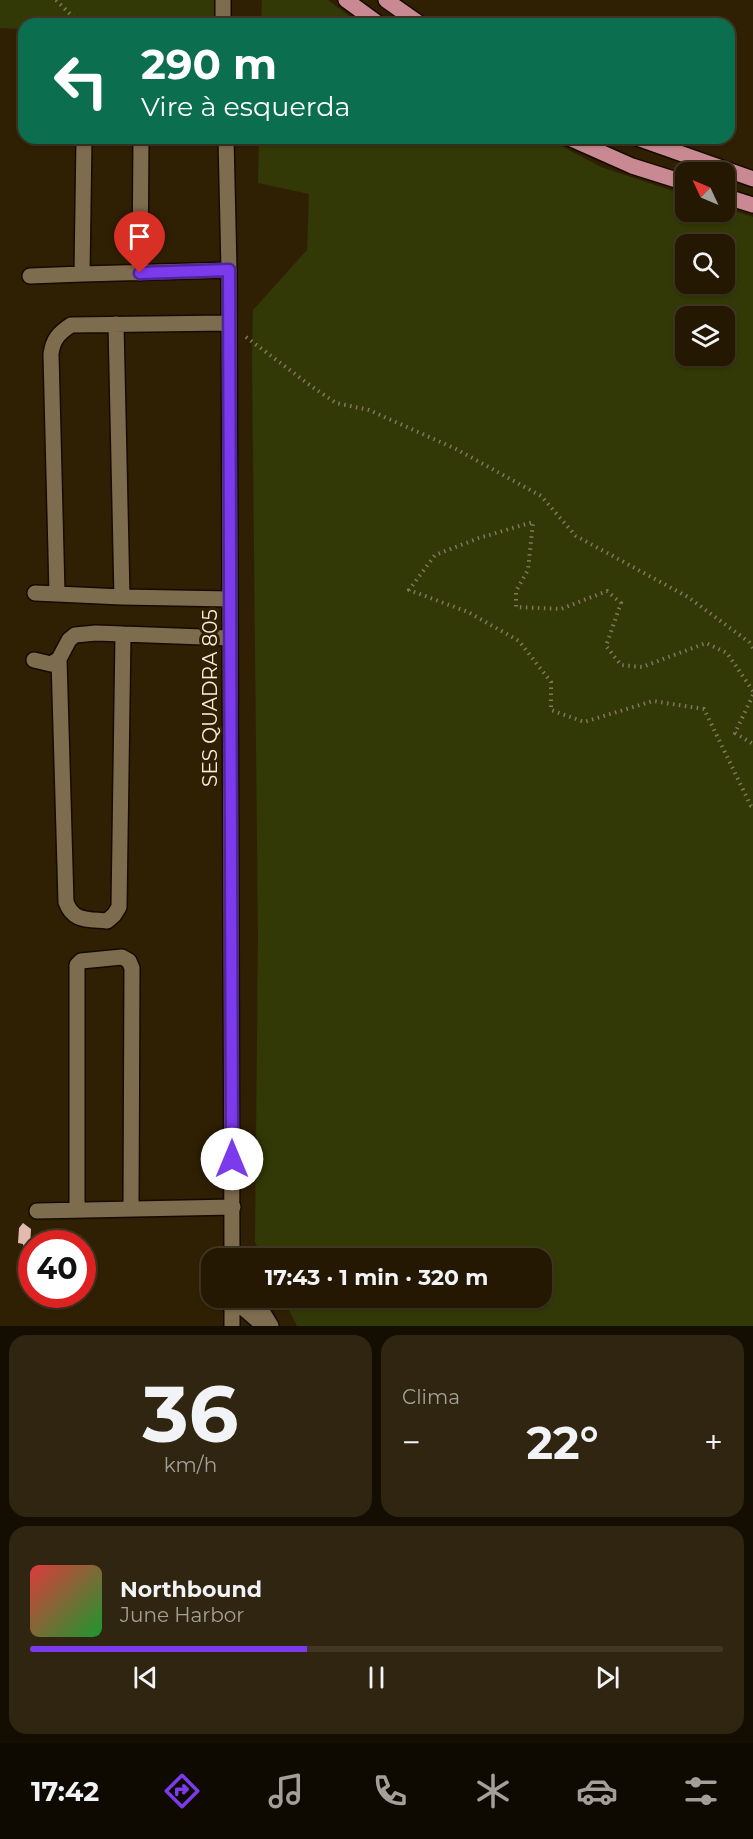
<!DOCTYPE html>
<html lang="pt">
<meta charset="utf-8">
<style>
:root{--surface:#241802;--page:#302511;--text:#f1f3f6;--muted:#a3a099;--line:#413724;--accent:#7c3aed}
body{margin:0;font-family:Montserrat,sans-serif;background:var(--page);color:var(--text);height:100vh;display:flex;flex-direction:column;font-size:22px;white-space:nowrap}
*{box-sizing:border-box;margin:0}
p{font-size:20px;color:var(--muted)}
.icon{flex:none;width:33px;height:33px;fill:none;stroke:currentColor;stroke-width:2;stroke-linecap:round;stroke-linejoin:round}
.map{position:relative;height:1326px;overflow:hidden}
.panel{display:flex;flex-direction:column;gap:9px;padding:9px;background:#140d01;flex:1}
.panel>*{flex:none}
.hud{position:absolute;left:18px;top:18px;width:717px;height:126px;border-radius:18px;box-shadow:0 2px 4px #0004,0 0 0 2px var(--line);background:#0b6e4f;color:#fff;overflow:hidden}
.needle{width:39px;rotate:314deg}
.controls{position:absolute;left:675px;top:162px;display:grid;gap:12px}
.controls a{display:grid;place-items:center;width:60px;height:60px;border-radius:12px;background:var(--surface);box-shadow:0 2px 4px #0004,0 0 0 2px var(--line);font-size:30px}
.speed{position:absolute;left:18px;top:1230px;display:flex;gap:12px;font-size:30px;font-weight:700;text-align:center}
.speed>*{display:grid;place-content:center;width:78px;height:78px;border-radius:50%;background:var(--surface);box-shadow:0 2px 4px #0004,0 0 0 2px var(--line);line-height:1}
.speed .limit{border:9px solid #d22;background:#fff;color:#111}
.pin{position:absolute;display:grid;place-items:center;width:51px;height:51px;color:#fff;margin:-62px -26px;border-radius:50% 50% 50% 0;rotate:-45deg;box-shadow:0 0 6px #0007}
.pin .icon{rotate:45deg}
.me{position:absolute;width:66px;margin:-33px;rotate:0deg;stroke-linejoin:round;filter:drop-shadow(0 0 4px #0008)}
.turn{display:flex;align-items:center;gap:21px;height:126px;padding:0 24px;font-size:27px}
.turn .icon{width:78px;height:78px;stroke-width:2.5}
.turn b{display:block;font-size:42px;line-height:51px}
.big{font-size:45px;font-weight:700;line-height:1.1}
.panel .widget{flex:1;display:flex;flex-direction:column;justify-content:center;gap:9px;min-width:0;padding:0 21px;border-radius:18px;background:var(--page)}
.panel .dial{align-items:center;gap:0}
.dial b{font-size:78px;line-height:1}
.song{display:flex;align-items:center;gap:18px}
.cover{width:72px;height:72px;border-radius:9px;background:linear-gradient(135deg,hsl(0 70% 55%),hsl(130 70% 35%))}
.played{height:6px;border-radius:3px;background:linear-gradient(90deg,var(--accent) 40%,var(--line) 40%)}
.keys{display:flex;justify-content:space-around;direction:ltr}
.heat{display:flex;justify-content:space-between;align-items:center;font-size:33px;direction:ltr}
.panel .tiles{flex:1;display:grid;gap:9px;grid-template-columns:1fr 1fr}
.widget:last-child{grid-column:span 2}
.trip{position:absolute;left:201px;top:1248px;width:351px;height:60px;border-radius:18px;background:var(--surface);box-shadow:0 2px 4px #0004,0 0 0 2px var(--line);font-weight:700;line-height:60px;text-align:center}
.tabs{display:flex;height:96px;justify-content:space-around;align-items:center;background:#0e0a01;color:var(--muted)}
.tabs .icon{width:42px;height:42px}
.tabs .current{color:var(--accent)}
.tabs b{font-size:27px;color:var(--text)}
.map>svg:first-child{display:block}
</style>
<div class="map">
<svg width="753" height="1326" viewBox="0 0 753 1326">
<rect width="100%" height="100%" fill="#302003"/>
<!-- green -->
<path fill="#323906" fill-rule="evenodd" d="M0,0H222V24H24V29L0,28Z
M262,0H328L360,24H261Z
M259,138H546L601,167L685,195L686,212H724L725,208L753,217V1326H297L283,1298H542V1258H263L255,1242L258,937L252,358L253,310L307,250L309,194L258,183ZM686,244H724V284H686ZM686,316H724V356H686Z"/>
<!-- building -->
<path fill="#e3bab0" d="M23,1223L31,1229L30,1248H24L23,1244L18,1243L19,1228Z"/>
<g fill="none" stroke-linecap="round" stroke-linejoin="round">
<defs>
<path id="minor" d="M223,0V24
M84,138L82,274L229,270
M226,138L229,270L232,1258
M140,273L141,138
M30,276L82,274
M116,324L122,597
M35,593L122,597L230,599
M57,593L51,354C53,339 59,333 71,325L229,323
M59,659L66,902C73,922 88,919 107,921L114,915L119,907L123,634
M34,660L51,664L59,659L69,640L75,635L96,633L230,638
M77,1210V965L81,961L122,957L129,961L132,968L131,1209
M37,1211L233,1207
M254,1298L271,1326
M233,1299L264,1326
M232,1326V1298"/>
<path id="major" d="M346,0L379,24
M386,0L420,24
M569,138L632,166L686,183
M637,138L753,179
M724,196L753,205"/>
</defs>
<!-- minor casing -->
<use href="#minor" stroke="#150a00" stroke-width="18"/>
<!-- major casing -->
<use href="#major" stroke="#150a00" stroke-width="18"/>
<!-- path -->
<path stroke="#84765e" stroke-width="4" stroke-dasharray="1.5 4.5" stroke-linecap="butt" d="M56,0L80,24
M246,337L311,386L336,403L369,410L456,449L541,496L576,536L688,597L749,642L753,648
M753,691L727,653L706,643L642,667L621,665L606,646L621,603L607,591L561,609L516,607V591L528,570L533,522L479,538L435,555L409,590L468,612L519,641L551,682V710L584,722L653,701L704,709L751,806L753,807
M753,695L735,733L753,744"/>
<!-- minor -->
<use href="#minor" stroke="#7e6c4e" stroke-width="15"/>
<!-- major -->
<use href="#major" stroke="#c88992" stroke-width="15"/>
</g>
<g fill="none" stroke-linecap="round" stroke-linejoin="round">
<defs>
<path id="route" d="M140,273L229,270L232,1159"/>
</defs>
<!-- route casing -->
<use href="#route" stroke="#51269a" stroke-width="15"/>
<!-- route -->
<use href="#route" stroke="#7c3aed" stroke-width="10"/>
</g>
<g text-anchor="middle" stroke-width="6" stroke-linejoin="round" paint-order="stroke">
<!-- street labels -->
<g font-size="20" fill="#f9eede" stroke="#302003">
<text transform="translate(210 698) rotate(-90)" y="7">SES QUADRA 805</text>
</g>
</g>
</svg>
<div class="controls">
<a><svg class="needle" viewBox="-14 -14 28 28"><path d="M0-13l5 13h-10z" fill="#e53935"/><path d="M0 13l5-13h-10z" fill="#a3a099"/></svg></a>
<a><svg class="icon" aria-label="search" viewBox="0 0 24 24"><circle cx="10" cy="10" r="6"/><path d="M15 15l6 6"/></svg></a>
<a><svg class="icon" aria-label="layers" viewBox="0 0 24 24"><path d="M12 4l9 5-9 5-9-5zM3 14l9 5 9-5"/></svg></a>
</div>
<div class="speed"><div class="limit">40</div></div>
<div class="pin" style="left:140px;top:273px;background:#d93025"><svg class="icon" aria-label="arrive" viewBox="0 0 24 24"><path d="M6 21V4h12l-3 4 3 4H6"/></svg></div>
<svg class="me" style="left:232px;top:1159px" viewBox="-20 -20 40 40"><circle r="19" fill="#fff"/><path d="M0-13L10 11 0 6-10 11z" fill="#7c3aed"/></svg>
<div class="trip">17:43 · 1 min · 320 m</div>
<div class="hud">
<div class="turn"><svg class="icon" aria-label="left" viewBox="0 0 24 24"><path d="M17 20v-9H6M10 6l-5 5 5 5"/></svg><div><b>290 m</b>Vire à esquerda</div></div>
</div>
</div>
<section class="panel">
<div class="tiles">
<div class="widget dial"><b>36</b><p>km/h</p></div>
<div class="widget"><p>Clima</p>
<div class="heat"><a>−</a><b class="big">22°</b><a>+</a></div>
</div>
<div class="widget">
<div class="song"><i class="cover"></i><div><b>Northbound</b><p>June Harbor</p></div></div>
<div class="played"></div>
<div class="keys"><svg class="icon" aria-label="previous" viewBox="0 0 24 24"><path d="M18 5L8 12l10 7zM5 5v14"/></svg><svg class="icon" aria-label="pause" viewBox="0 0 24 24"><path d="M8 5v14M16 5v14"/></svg><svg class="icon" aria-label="next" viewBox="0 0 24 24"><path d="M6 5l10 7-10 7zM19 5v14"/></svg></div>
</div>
</div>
</section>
<nav class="tabs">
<b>17:42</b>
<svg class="icon current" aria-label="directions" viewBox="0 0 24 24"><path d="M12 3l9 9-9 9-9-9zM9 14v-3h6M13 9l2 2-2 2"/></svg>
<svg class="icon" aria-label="music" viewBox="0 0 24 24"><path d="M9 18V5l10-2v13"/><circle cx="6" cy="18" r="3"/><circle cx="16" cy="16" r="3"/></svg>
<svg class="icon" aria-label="phone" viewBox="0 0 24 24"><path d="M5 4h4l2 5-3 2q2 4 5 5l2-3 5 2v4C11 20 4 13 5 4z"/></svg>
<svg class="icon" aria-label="climate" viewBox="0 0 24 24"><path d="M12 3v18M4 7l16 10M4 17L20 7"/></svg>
<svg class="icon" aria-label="car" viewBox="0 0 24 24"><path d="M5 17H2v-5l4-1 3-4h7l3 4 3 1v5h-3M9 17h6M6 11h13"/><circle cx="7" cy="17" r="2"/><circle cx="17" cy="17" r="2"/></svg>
<svg class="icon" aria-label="filters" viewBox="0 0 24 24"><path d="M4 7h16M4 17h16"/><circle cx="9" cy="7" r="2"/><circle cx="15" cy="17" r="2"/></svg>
</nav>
